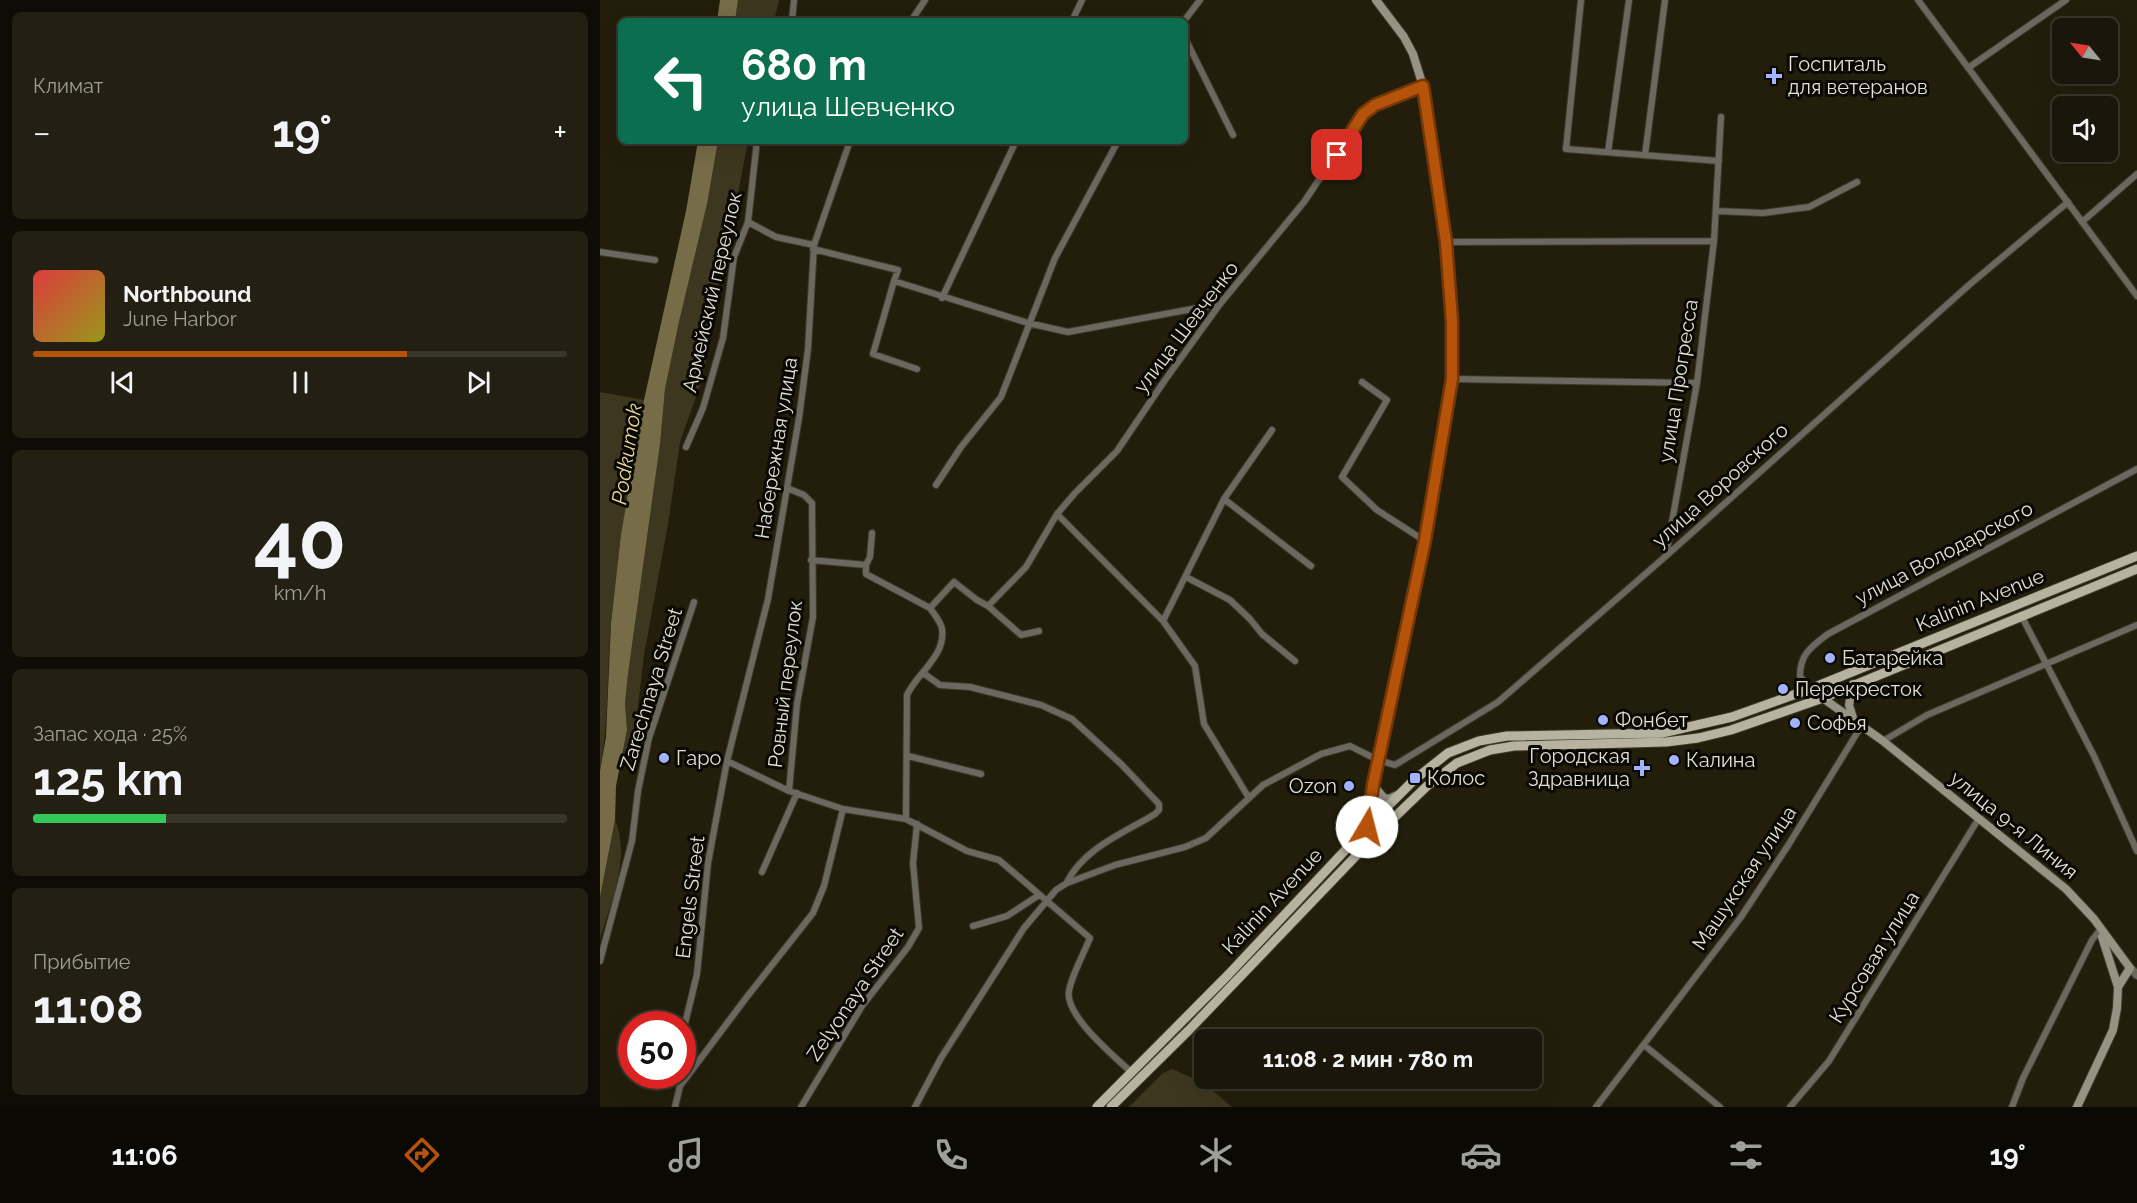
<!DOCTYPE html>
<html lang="ru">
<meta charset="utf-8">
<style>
:root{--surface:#1a1609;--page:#231f12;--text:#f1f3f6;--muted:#9f9f9c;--line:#38352a;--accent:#b45309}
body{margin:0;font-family:Raleway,sans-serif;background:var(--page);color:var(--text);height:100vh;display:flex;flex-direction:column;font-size:22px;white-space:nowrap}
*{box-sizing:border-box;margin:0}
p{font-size:20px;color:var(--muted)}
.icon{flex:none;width:33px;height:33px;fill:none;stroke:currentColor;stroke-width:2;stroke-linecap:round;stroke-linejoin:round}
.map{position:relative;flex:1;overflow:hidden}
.drawer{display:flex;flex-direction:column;gap:12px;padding:12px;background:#0e0c05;width:600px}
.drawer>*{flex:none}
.banner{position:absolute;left:18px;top:18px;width:570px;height:126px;border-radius:9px;box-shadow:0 6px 24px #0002,0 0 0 2px var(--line);background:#0b6e4f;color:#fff;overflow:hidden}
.needle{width:39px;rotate:300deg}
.tools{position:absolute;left:1452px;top:18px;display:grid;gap:12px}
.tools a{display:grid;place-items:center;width:66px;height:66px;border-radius:9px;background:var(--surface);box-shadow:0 6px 24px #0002,0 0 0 2px var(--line);font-size:30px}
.speed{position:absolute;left:18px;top:1011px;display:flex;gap:12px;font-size:30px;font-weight:700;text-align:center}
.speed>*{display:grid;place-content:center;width:78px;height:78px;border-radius:50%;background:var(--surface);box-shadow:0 6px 24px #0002,0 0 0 2px var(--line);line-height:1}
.speed .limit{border:9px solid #d22;background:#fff;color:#111}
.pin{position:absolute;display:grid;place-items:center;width:51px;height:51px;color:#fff;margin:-26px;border-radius:12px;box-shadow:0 3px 9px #0006}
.me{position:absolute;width:66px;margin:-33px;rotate:8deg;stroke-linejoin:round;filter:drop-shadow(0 0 4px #0008)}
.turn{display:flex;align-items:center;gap:21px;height:126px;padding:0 24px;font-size:27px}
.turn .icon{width:78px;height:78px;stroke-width:2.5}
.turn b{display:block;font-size:42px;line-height:51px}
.big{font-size:45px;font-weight:700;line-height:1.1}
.drawer .widget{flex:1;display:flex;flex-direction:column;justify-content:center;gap:9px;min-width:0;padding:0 21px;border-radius:9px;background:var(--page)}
.drawer .dial{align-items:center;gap:0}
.dial b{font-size:78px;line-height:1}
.song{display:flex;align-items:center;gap:18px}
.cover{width:72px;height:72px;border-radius:9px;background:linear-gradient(135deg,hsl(0 70% 55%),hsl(60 70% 35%))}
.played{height:6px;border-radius:3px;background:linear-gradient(90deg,var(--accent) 70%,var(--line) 70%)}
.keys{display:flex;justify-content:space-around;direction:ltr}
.heat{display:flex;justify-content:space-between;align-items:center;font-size:33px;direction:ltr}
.charge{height:9px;border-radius:4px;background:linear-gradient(90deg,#34c759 25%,var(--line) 0)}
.trip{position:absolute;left:594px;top:1029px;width:348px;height:60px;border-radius:9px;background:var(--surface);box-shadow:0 6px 24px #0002,0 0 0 2px var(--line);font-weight:700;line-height:60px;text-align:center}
.menu{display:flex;height:96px;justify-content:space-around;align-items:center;background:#0a0904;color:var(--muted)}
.menu .icon{width:42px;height:42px}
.menu .active{color:var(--accent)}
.menu b{font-size:27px;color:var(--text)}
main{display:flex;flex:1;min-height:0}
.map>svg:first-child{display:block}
</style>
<main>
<section class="drawer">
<div class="widget"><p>Климат</p>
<div class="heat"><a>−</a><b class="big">19°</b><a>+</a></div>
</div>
<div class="widget">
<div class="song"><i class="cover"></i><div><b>Northbound</b><p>June Harbor</p></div></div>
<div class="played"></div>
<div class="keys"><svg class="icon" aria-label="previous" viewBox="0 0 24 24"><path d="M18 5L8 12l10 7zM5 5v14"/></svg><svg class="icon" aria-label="pause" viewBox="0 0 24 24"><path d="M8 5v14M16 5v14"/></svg><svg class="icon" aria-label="next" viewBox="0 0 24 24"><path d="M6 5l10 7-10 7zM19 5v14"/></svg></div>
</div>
<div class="widget dial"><b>40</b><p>km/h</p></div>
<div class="widget"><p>Запас хода · 25%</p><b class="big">125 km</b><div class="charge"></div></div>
<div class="widget"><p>Прибытие</p><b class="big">11:08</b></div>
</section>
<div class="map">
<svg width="1537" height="1107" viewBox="0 0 1537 1107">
<rect width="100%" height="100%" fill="#231e0c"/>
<!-- green -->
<path fill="#3e371f" d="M138,0H179L174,21H135Z
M118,141H148L135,210L125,246L103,377L80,442L68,524L44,655L36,723L19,771L27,730L25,704L28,674L60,444L65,389L79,322L107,204Z
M0,392L44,400C32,474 19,547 11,621C7,671 9,721 0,771Z
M15,820C31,857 11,902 0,939V897Z
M572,1069L604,1083L632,1107H529L563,1073Z"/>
<!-- water -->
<path fill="#766c48" d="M120,0H138L135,21H117Z
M98,141H118L107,204L79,322L65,389L60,444L28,674L25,704L27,730L16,786L15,820L0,897V771L6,737L11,623L21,535L44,400L86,211Z"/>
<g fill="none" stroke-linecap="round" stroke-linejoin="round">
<defs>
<path id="minor" d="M981,0L966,149L1119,161
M1318,0L1537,296
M192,21L194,0
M311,21L325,0
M472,21L482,0
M584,21L600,0
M585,38L633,135
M1368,68L1466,0
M1008,152L1029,0
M1045,155L1065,0
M1116,211L1163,213L1209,207L1257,182
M148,222L176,237L214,245
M1482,222L1537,174
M846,242L1114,241
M213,249L298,270L294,281L428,323L468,332L619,304
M0,252L55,260
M294,281L273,354L317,369
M342,298L416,141
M852,379L1097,383
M762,382L787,400L742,477L777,510L825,541
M86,447L103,408L123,338L134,257L148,222L157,141
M336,485L361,447L401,397L455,258L518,141
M187,488L204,495L212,503L213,617L197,704L189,791
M624,499L711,566
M457,514L563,621L595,666L604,724L649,798
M272,533L270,557L266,565V574L330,608
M1066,555L1097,383L1114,241L1121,117
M211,560L266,565
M586,577L630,600L650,619L662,634L695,661
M388,606L421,635L439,631
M1421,615L1494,756L1537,851
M563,621L624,499L672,430
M323,673L340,685L370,687L441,705L472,719L521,764L559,804V810L555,814C524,833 484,848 467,882
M1210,689L1200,676C1200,654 1211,647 1228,634L1537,469
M1283,741L1327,715L1537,625
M308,756L381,774
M127,761L189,791L243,809L306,819L367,851L399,860L490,938C484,953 471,977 469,991C464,1015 515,1057 531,1072
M306,819L307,695C317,673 346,656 342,629C341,622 334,614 330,608L354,582L377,600L388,606L426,567L457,514L475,493L517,451L565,380L620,304L704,202L763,114L775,105L823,86
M162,872L197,793
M373,926L407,916L439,895
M0,961L32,841L38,791L49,738L94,602
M82,1036L97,974L108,863L127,761L168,599L199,418L208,349L214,245L250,141
M1044,1045L1120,1107
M80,1086L146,998L213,913L224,886L243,809
M75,1107L80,1086L79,1076
M201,1107L262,1006L308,947L319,928L313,863L317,824
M315,1107L341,1058L424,928L456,890L467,883L515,865L585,847L606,838L663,785L721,754L750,746L778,760L795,765L898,702L1066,556L1369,285L1468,202
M996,1107L1141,917L1189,844L1262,725
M1190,1107L1229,1061L1379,818
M1412,1107L1423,1078L1492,940L1500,930"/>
<path id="tertiary" d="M1530,968L1537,975"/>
<path id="secondary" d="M1210,689L1283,741L1466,889L1494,919L1530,968L1518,987L1517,1008L1513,1030L1477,1107
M1253,718L1249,705L1253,684
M773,785L784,798L789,799L797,795
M776,835L767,827L773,785L825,541L852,379V321L846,242L823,86L813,54L804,37L776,0
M1502,937L1518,987"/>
<path id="primary" d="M497,1107L628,975L767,827L814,780L848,753L879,741L907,736L1062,733L1132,717L1210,689L1537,556
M511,1107L589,1030L776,835L827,786L857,763L890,750L914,746L1066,742L1098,738L1131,730L1223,698L1537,569"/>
</defs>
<!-- minor casing -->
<use href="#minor" stroke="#3e3928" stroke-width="8"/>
<!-- tertiary casing -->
<use href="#tertiary" stroke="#3e3928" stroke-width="10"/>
<!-- secondary casing -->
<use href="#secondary" stroke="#3e3928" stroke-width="10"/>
<!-- primary casing -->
<use href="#primary" stroke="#3e3928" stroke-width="11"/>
<!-- minor -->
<use href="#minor" stroke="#6a685f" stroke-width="6"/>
<!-- tertiary -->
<use href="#tertiary" stroke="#6a685f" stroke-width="8"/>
<!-- secondary -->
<use href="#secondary" stroke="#969284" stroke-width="8"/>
<!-- primary -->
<use href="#primary" stroke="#b8b3a1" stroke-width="9"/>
</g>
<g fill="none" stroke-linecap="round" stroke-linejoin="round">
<defs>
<path id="route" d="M737,155L763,114L775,105L823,86L846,242L852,321V379L825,540L773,785L767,827"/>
</defs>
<!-- route casing -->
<use href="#route" stroke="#753606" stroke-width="15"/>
<!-- route -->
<use href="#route" stroke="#b45309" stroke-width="10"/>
</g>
<!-- markers -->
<g fill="#a3b2fd" stroke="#0a0803" stroke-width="2">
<path d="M1171 67h6v6h6v6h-6v6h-6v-6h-6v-6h6z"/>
<circle cx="1230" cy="658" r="6"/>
<circle cx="1183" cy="689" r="6"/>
<circle cx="1003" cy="720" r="6"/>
<circle cx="1195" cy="723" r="6"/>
<circle cx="64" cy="758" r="6"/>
<circle cx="1074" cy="760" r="6"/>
<path d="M1039 759h6v6h6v6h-6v6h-6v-6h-6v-6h6z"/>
<rect x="809" y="772" width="12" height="12" rx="3"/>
<circle cx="749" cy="786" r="6"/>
</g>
<g text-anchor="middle" stroke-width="6" stroke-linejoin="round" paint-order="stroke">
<!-- poi labels -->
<g font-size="20" fill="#e1ded3" stroke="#0a0803" text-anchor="start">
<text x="1188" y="71">Госпиталь<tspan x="1188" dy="23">для ветеранов</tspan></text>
<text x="1242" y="665">Батарейка</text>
<text x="1195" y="696">Перекресток</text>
<text x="1015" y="727">Фонбет</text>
<text x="1207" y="730">Софья</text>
<text x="1030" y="763" text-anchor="end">Городская<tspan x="1030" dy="23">Здравница</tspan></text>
<text x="76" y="765">Гаро</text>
<text x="1086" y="767">Калина</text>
<text x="827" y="785">Колос</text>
<text x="737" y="793" text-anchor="end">Ozon</text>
</g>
<!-- street labels -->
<g font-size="20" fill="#e1ded3" stroke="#0a0803">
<text transform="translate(112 292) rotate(-77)" y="7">Армейский переулок</text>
<text transform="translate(586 327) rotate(-53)" y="7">улица Шевченко</text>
<text transform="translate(1078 381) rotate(-81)" y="7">улица Прогресса</text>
<text transform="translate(176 448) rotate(-81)" y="7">Набережная улица</text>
<text transform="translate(1120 485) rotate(-42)" y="7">улица Воровского</text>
<text transform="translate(1344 553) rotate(-28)" y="7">улица Володарского</text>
<text transform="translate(1380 600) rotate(-22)" y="7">Kalinin Avenue</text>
<text transform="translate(185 684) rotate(-83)" y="7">Ровный переулок</text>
<text transform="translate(51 689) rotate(-73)" y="7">Zarechnaya Street</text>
<text transform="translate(1414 825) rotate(39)" y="7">улица 9-я Линия</text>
<text transform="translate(1144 878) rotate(-56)" y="7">Машукская улица</text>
<text transform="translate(90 897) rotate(-83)" y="7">Engels Street</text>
<text transform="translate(672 901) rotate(-47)" y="7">Kalinin Avenue</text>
<text transform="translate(1274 957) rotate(-58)" y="7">Курсовая улица</text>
<text transform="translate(255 994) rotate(-56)" y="7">Zelyonaya Street</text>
</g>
<!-- water labels -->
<g font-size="21" font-style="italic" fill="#e9d898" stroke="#0a0803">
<text transform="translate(27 454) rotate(-81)" y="7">Podkumok</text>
</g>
</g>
</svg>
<div class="tools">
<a><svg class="needle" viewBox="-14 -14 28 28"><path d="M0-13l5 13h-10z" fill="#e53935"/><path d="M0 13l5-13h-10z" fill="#9f9f9c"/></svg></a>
<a><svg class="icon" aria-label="sound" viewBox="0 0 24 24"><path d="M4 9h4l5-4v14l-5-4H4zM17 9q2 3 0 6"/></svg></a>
</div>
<div class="speed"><div class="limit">50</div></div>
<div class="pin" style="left:737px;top:155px;background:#d93025"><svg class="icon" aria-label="arrive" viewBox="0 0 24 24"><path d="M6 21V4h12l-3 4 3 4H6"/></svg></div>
<svg class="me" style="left:767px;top:827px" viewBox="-20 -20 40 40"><circle r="19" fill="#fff"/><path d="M0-13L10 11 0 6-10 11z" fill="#b45309"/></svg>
<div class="trip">11:08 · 2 мин · 780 m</div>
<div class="banner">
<div class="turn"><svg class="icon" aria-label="left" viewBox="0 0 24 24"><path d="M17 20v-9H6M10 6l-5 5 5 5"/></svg><div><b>680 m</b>улица Шевченко</div></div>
</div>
</div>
</main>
<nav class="menu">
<b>11:06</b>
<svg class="icon active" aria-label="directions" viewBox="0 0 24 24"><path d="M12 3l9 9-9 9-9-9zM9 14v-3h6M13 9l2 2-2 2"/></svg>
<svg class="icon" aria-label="music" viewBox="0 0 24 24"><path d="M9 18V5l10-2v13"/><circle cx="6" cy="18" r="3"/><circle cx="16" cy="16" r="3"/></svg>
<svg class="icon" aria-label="phone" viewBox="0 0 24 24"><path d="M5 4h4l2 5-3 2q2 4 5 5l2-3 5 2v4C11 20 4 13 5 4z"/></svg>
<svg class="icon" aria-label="climate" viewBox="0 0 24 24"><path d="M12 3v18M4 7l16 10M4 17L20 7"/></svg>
<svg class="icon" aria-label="car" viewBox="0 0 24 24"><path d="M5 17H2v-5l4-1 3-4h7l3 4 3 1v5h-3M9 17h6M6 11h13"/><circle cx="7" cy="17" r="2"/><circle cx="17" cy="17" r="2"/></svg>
<svg class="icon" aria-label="filters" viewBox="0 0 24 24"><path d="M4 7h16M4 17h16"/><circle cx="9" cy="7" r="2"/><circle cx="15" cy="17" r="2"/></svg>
<b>19°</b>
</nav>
